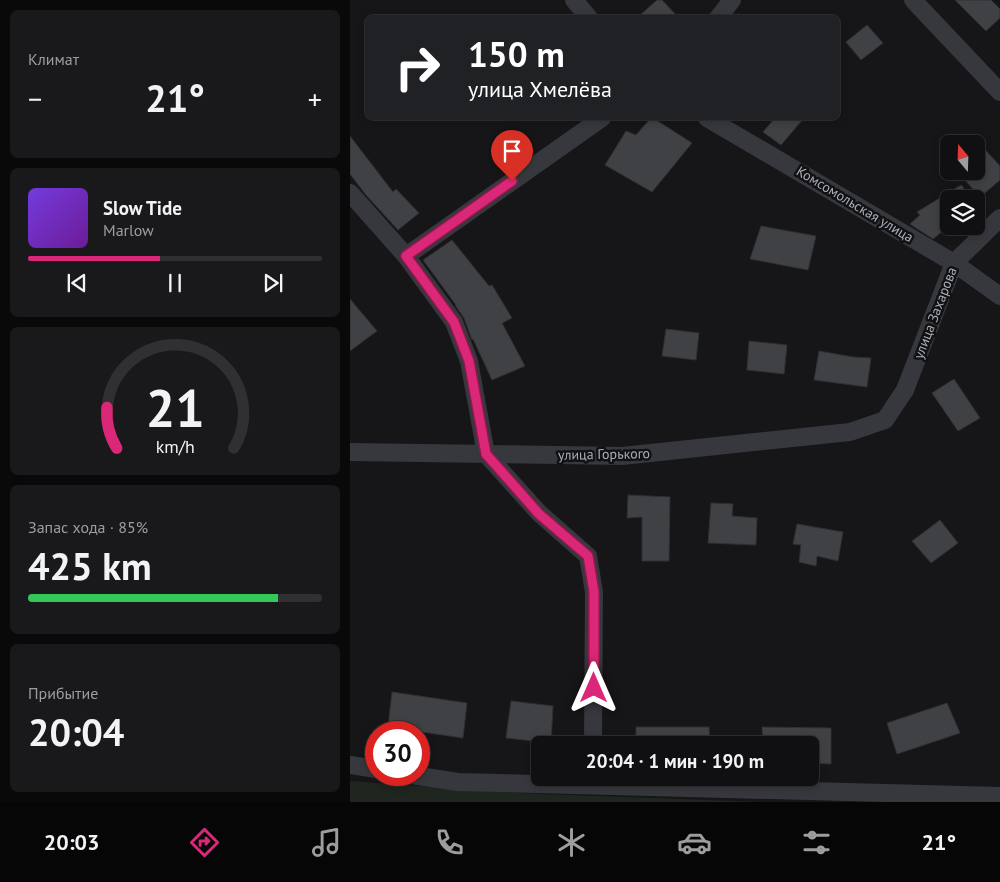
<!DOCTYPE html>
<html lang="ru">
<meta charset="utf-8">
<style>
:root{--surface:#101012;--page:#19191b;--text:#f1f3f6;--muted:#9c9d9f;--line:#303032;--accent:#db2777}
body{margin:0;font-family:"PT Sans",sans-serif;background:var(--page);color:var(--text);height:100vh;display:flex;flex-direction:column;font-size:19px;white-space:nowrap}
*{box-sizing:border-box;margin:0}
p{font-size:16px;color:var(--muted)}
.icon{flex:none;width:28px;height:28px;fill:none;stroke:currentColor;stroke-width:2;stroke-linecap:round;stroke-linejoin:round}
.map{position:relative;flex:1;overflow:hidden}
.drawer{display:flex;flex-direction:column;gap:10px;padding:10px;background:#09090a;width:350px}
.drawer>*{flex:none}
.guide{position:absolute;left:15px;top:15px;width:475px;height:105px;border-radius:8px;box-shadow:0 2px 8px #0003,0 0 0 1px var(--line);background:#202124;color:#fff;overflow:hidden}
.needle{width:32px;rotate:341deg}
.buttons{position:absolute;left:590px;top:135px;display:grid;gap:10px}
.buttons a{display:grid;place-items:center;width:45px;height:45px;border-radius:8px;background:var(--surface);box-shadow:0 2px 8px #0003,0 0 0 1px var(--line);font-size:25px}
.speed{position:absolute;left:15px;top:721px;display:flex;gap:10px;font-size:25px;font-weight:700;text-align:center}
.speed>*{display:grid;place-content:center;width:65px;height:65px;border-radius:50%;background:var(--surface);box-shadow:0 2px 8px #0003,0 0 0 1px var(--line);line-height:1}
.speed .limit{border:8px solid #d22;background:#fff;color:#111}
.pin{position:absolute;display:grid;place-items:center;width:42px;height:42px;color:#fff;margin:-51px -21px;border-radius:50% 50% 50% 0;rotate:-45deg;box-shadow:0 0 5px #0007}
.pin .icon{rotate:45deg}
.me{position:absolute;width:55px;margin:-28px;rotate:0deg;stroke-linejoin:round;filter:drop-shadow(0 0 4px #0008)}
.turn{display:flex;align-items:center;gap:18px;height:105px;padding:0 20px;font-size:22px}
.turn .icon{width:65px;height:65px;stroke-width:2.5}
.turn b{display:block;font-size:35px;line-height:42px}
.big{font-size:38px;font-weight:800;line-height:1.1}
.drawer .widget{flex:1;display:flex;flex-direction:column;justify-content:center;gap:8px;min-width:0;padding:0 18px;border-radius:8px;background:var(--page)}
.drawer .dial{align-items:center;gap:0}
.dial svg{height:130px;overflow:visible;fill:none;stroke:var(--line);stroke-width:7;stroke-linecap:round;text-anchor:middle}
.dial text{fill:var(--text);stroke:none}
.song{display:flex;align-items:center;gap:15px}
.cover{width:60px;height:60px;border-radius:8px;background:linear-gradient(135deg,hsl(260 70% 55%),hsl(280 70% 35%))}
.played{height:5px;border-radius:2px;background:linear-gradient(90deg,var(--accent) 45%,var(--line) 45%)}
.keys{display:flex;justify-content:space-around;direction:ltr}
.heat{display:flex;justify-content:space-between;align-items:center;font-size:28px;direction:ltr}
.charge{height:8px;border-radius:4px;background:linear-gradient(90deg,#34c759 85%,var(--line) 0)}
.trip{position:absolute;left:181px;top:736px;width:288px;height:50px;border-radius:8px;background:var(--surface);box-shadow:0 2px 8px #0003,0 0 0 1px var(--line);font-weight:800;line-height:50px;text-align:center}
.tabs{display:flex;height:80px;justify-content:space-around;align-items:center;background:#060607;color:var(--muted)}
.tabs .icon{width:35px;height:35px}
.tabs .active{color:var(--accent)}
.tabs b{font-size:22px;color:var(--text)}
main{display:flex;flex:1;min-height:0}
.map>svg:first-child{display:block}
</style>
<main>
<section class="drawer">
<div class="widget"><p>Климат</p>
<div class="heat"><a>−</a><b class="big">21°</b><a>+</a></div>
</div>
<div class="widget">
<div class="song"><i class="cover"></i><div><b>Slow Tide</b><p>Marlow</p></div></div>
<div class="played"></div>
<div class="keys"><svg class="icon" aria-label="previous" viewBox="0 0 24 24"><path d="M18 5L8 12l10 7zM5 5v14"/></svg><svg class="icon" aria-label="pause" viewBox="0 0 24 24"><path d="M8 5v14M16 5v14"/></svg><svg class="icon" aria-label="next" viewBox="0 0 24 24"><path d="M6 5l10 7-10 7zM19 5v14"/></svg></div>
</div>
<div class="widget dial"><svg viewBox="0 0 100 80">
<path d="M14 69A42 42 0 1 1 86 69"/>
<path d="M14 69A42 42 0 0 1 8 44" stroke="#db2777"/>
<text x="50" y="56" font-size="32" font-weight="700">21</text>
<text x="50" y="72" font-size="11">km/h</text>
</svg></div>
<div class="widget"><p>Запас хода · 85%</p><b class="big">425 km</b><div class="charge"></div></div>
<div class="widget"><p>Прибытие</p><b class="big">20:04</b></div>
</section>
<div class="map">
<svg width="650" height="802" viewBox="0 0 650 802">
<rect width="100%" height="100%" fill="#161618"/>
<!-- green -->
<path fill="#1e261f" d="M0,781L168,793L411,802H0Z"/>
<!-- building -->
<path fill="#404145" stroke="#303034" d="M307,0H312L329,18H287Z
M605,0H641L650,9V18L636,31Z
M517,25L533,43L511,60L496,42Z
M301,118H303L342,143L302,192L255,165L276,131L286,135Z
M425,118H454L431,145L413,132Z
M0,136L43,192L46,189L69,213L48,230L16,195L0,174Z
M628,142L650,166V180L630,197L607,171H626V144Z
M611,185L614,188L604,199H599V205L590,216L599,224V226L583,239L560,224L570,215L567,212Z
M411,226L466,236L458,270L400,259Z
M102,240L139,286L142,285L162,318L152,323L175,366L142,380L123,339L122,340L114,318L105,305H106L73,260Z
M0,299L27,331L0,351Z
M316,329L349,333L346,360L312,356Z
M399,341L437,345L434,374L397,370Z
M469,351L503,357L521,358L517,387L464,380Z
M604,379L630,418L608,431L582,393Z
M278,495L320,497L319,561H292V517L277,518Z
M361,503L383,504L382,516L407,518L406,545L358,543Z
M590,520L608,543L581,563L562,541Z
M447,524L493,532L488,561L467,556L466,566L449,562L451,545L443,544Z
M42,692L117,703L113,738L38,727Z
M161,701L203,706L201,743L156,738Z
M597,703L610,733L547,754L537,723Z
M286,727H359L360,745H286Z
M412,727L481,728V764L460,763V745H413Z"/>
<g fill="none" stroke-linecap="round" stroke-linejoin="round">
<!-- minor -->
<path stroke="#37383d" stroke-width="18" d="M224,0L239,18
M563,0L650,92
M368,18L382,0
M357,118L604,263L650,296
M0,193L56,256L104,322L119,361L136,454L189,513L238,556L244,592L243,745
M56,256L252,118
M0,452L272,456L500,432L535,420L555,390L604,263L650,218
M0,765L26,769
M62,775L108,782L650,796"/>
</g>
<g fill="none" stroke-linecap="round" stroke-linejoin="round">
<defs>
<path id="route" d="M162,181L56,256L104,322L119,361L136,454L189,514L238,556L244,592V688"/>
</defs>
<!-- route casing -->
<use href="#route" stroke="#8e194d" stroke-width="12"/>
<!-- route -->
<use href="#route" stroke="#db2777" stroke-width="9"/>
</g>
<g text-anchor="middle" stroke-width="5" stroke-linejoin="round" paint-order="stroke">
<!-- street labels -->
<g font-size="14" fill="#a8adb8" stroke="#111113">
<text transform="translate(505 204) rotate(31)" y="5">Комсомольская улица</text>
<text transform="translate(585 313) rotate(-69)" y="5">улица Захарова</text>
<text transform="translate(254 454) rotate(-1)" y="5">улица Горького</text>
</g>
</g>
</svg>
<div class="buttons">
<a><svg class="needle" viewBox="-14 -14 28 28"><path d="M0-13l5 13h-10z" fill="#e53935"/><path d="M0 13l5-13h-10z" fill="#9c9d9f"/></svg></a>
<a><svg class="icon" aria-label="layers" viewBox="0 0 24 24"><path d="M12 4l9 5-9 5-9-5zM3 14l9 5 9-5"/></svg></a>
</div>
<div class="speed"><div class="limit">30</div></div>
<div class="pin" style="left:162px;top:181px;background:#d93025"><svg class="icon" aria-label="arrive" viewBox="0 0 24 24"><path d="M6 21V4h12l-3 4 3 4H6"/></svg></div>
<svg class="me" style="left:244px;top:688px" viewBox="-20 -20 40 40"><path d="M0-17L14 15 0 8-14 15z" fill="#db2777" stroke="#fff" stroke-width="4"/></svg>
<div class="trip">20:04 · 1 мин · 190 m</div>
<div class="guide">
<div class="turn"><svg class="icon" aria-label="right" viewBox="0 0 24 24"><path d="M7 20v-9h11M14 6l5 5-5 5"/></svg><div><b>150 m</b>улица Хмелёва</div></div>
</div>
</div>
</main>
<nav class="tabs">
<b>20:03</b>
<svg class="icon active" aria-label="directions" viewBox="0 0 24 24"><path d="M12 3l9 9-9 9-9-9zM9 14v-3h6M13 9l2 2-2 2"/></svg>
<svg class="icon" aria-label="music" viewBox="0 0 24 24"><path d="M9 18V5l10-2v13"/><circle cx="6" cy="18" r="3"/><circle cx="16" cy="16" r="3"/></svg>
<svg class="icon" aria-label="phone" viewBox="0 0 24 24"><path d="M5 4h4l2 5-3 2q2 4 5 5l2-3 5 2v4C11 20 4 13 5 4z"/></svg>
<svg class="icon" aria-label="climate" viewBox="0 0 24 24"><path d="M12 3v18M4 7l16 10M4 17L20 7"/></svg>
<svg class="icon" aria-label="car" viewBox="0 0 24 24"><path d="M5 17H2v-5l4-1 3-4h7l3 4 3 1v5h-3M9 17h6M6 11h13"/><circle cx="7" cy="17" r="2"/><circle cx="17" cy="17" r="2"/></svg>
<svg class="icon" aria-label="filters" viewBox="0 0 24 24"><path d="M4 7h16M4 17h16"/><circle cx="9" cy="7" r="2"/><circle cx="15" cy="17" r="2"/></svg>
<b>21°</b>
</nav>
